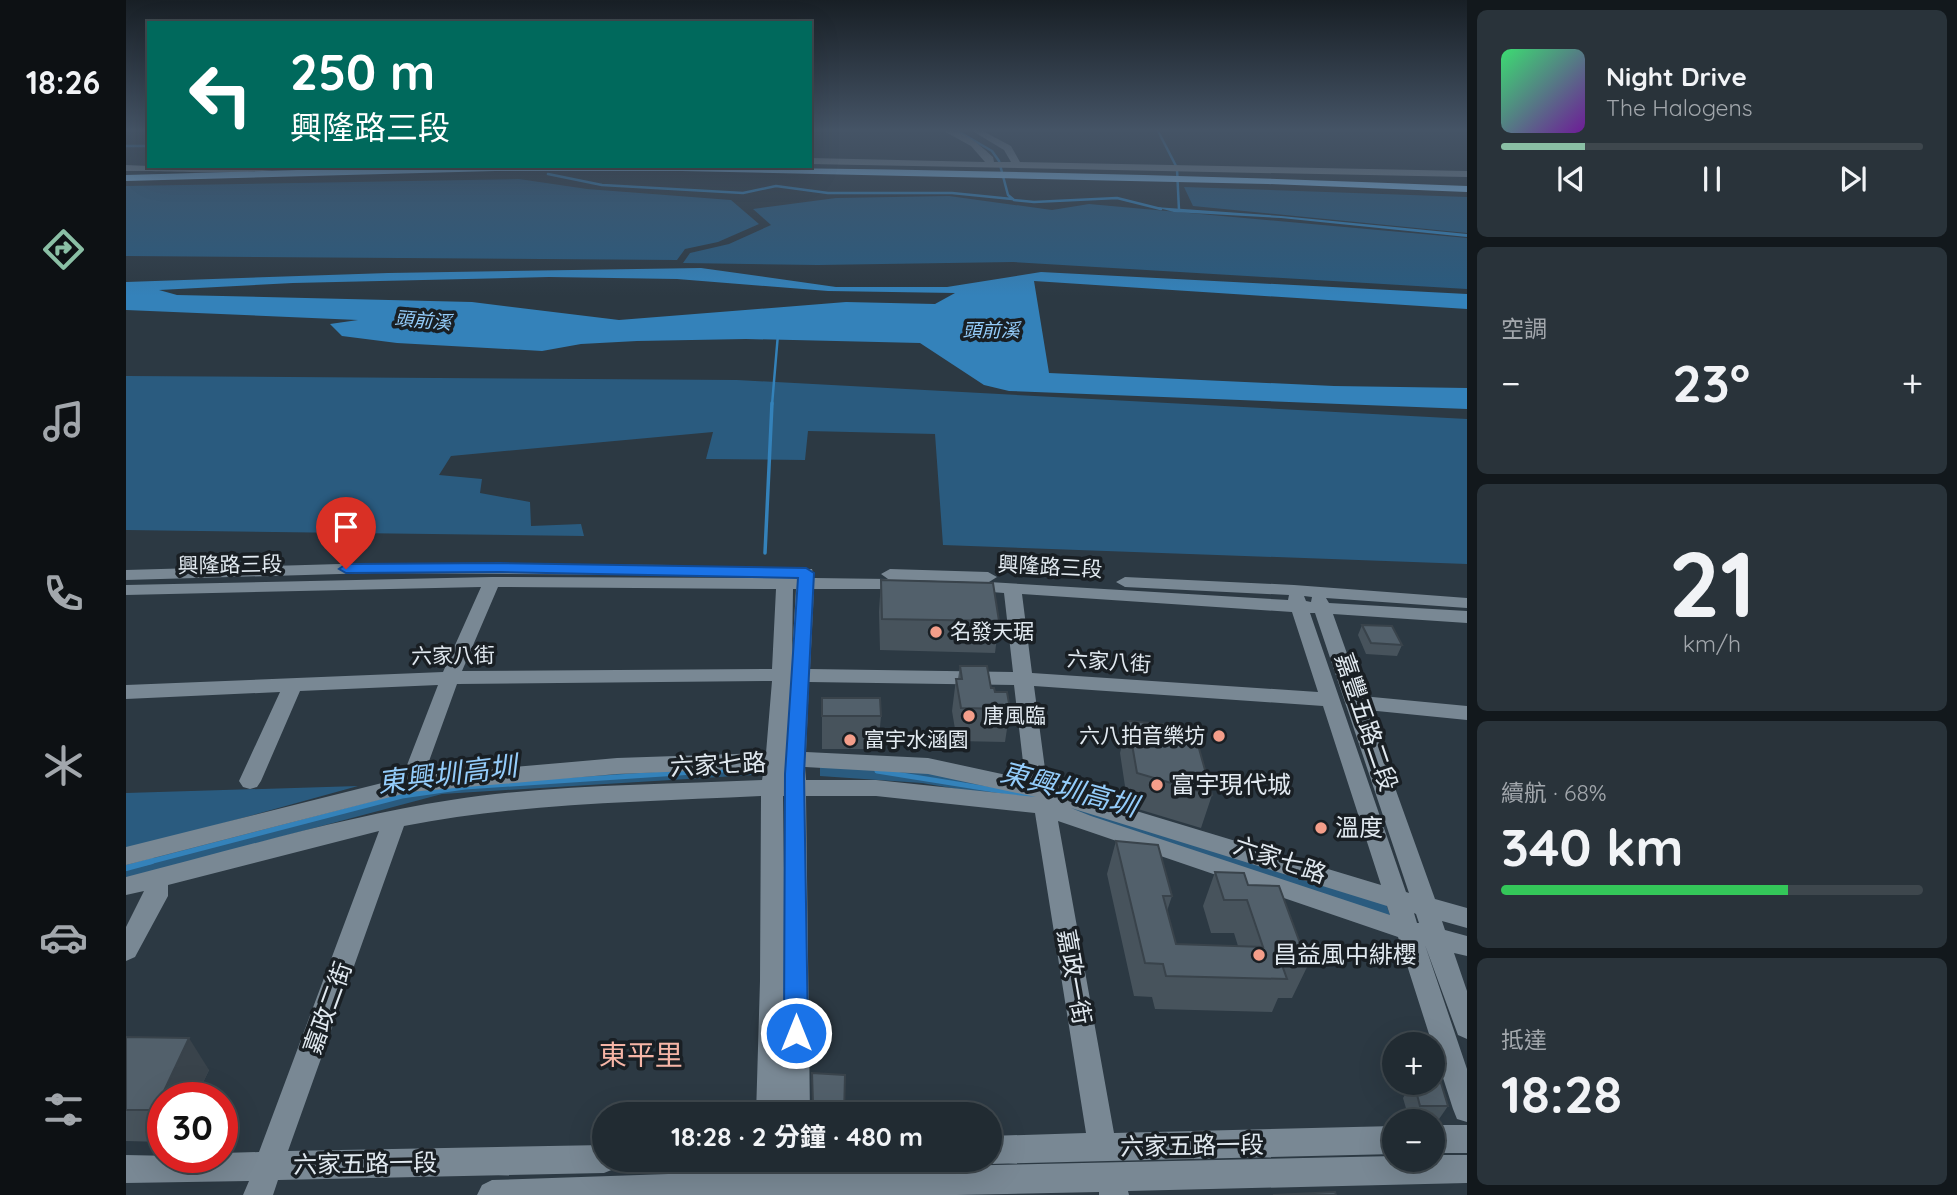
<!DOCTYPE html>
<html lang="zh-TW">
<meta charset="utf-8">
<style>
:root{--surface:#212b32;--page:#29333a;--text:#f1f3f6;--muted:#a2a7ac;--line:#3e474d;--accent:#8abfa5}
body{margin:0;font-family:Quicksand,"Noto Sans TC",sans-serif;background:var(--page);color:var(--text);height:100vh;display:flex;flex-direction:column;font-size:26px;white-space:nowrap}
*{box-sizing:border-box;margin:0}
p{font-size:23px;color:var(--muted)}
.icon{flex:none;width:38px;height:38px;fill:none;stroke:currentColor;stroke-width:2;stroke-linecap:round;stroke-linejoin:round}
.map{position:relative;flex:1;overflow:hidden}
.panel{display:flex;flex-direction:column;gap:10px;padding:10px;background:#12181c;width:490px}
.panel>*{flex:none}
.guide{position:absolute;left:21px;top:21px;width:665px;height:147px;border-radius:0px;box-shadow:0 7px 28px #0002,0 0 0 2px var(--line);background:#00695c;color:#fff;overflow:hidden}
.tools{position:absolute;left:1256px;top:1032px;display:grid;gap:14px}
.tools a{display:grid;place-items:center;width:63px;height:63px;border-radius:50%;background:var(--surface);box-shadow:0 7px 28px #0002,0 0 0 2px var(--line);font-size:35px}
.speed{position:absolute;left:21px;top:1082px;display:flex;gap:14px;font-size:35px;font-weight:700;text-align:center}
.speed>*{display:grid;place-content:center;width:91px;height:91px;border-radius:50%;background:var(--surface);box-shadow:0 7px 28px #0002,0 0 0 2px var(--line);line-height:1}
.speed .limit{border:10px solid #d22;background:#fff;color:#111}
.pin{position:absolute;display:grid;place-items:center;width:60px;height:60px;color:#fff;margin:-72px -30px;border-radius:50% 50% 50% 0;rotate:-45deg;box-shadow:0 0 7px #0007}
.pin .icon{rotate:45deg}
.me{position:absolute;width:77px;margin:-38px;rotate:0deg;stroke-linejoin:round;filter:drop-shadow(0 0 5px #0008)}
.turn{display:flex;align-items:center;gap:24px;height:147px;padding:0 28px;font-size:32px}
.turn .icon{width:91px;height:91px;stroke-width:2.5}
.turn b{display:block;font-size:49px;line-height:60px}
.big{font-size:52px;font-weight:700;line-height:1.1}
.panel .card{flex:1;display:flex;flex-direction:column;justify-content:center;gap:10px;min-width:0;padding:0 24px;border-radius:10px;background:var(--page)}
.panel .dial{align-items:center;gap:0}
.dial b{font-size:91px;line-height:1}
.song{display:flex;align-items:center;gap:21px}
.cover{width:84px;height:84px;border-radius:10px;background:linear-gradient(135deg,hsl(140 70% 55%),hsl(280 70% 35%))}
.played{height:7px;border-radius:4px;background:linear-gradient(90deg,var(--accent) 20%,var(--line) 20%)}
.keys{display:flex;justify-content:space-around;direction:ltr}
.heat{display:flex;justify-content:space-between;align-items:center;font-size:38px;direction:ltr}
.charge{height:10px;border-radius:5px;background:linear-gradient(90deg,#34c759 68%,var(--line) 0)}
.trip{position:absolute;left:466px;top:1102px;width:410px;height:70px;border-radius:35px;background:var(--surface);box-shadow:0 7px 28px #0002,0 0 0 2px var(--line);font-weight:700;line-height:70px;text-align:center}
main{display:flex;flex:1;min-height:0}
.tabs{display:flex;flex-direction:column;width:126px;justify-content:space-around;align-items:center;background:#0d1114;color:var(--muted)}
.tabs .icon{width:49px;height:49px}
.tabs .active{color:var(--accent)}
.tabs b{font-size:32px;color:var(--text)}
.map>svg:first-child{display:block}
</style>
<main>
<nav class="tabs">
<b>18:26</b>
<svg class="icon active" aria-label="directions" viewBox="0 0 24 24"><path d="M12 3l9 9-9 9-9-9zM9 14v-3h6M13 9l2 2-2 2"/></svg>
<svg class="icon" aria-label="music" viewBox="0 0 24 24"><path d="M9 18V5l10-2v13"/><circle cx="6" cy="18" r="3"/><circle cx="16" cy="16" r="3"/></svg>
<svg class="icon" aria-label="phone" viewBox="0 0 24 24"><path d="M5 4h4l2 5-3 2q2 4 5 5l2-3 5 2v4C11 20 4 13 5 4z"/></svg>
<svg class="icon" aria-label="climate" viewBox="0 0 24 24"><path d="M12 3v18M4 7l16 10M4 17L20 7"/></svg>
<svg class="icon" aria-label="car" viewBox="0 0 24 24"><path d="M5 17H2v-5l4-1 3-4h7l3 4 3 1v5h-3M9 17h6M6 11h13"/><circle cx="7" cy="17" r="2"/><circle cx="17" cy="17" r="2"/></svg>
<svg class="icon" aria-label="filters" viewBox="0 0 24 24"><path d="M4 7h16M4 17h16"/><circle cx="9" cy="7" r="2"/><circle cx="15" cy="17" r="2"/></svg>
</nav>
<div class="map">
<svg width="1341" height="1195" viewBox="0 0 1341 1195">
<rect width="100%" height="100%" fill="#2c3943"/>
<!-- green -->
<path fill="#2a5b7f" d="M393,179L461,189L605,200L633,224L592,242L559,249L551,260L0,256V186Z
M1058,187L1341,197V233L1067,206Z
M823,196L926,210L963,204L1341,238V289L887,262L692,265L557,263L564,253L603,244L645,225L627,209L710,198Z
M0,376L611,380L1341,419V564L817,545L809,434L682,431L679,460L580,459L587,432L325,456L313,475L356,479L354,493L404,502L405,526L455,524L458,536L0,530Z
M631,764L626,775L316,794L0,878V864L303,787Z
M694,765L802,770L912,792L1258,899L1265,917L912,803L796,783L694,776Z
M232,786L0,850V793Z"/>
<!-- water -->
<path fill="#3482ba" fill-rule="evenodd" d="M1029,207L1155,216L1341,234V237L1155,218L1048,212Z
M575,268L710,287H821L915,272L1341,294V309L908,281L923,373L1208,386L1341,388V409L883,391L858,385L794,343L620,339L511,341L455,344L416,351L271,343L216,336L204,324L232,320L0,310V282L262,273ZM423,277L551,279L702,291L829,293L809,304L720,302L493,320L346,302L51,295L33,290L167,283Z"/>
<g fill="none" stroke-linecap="round" stroke-linejoin="round">
<!-- stream-far3 -->
<path stroke="#3482ba" stroke-width="2.5" d="M828,129L866,151L873,161L882,195L888,200L908,202L991,198L1035,209
M1031,129L1050,166
M0,146H23
M1051,169L1053,210
M422,174L476,185L617,193L650,186L702,193H826L886,199
M646,405L652,334"/>
<!-- stream-far2 -->
<path stroke="#3482ba" stroke-width="3.5" d="M639,553L646,403"/>
<!-- stream-far1 -->
<path stroke="#3482ba" stroke-width="5" d="M751,771L912,797
M19,863L276,796L339,787L613,769"/>
<!-- stream -->
<path stroke="#3482ba" stroke-width="6" d="M0,868L26,861"/>
<!-- minor -->
<path fill="#798894" fill-rule="evenodd" d="M814,129C835,129 852,143 867,157L868,162H885L878,150L843,129H853L885,146L894,162L1341,171V177L684,164V158L859,162L845,146Z
M0,165L23,166H162C142,177 30,170 0,171Z
M248,563L547,565L555,570L547,575L248,573L0,580V570Z
M659,567L665,568L667,578H671L674,569H686L688,578L762,579L755,574L764,569L862,572L871,577L863,582L1162,600L1163,595L999,587L990,582L999,577L1168,585L1341,598V608L1200,598L1203,603L1341,611V623L1207,614L1236,696L1341,706V720L1241,710L1309,899L1341,908V928L1316,921L1319,930L1341,936V956L1328,953L1341,991V1039L1332,1035L1299,945L1341,1069V1122L1331,1119L1327,1109L1272,937L932,821L988,1133L1269,1126V1154L863,1164L853,1160H863V1136L960,1133L909,813L750,796H680L684,1115H630L634,981L635,796C516,802 395,803 278,826L162,1151L478,1145V1160H492L488,1169L478,1173L152,1180L147,1195H117L123,1181L0,1183V1155L96,1157V1153L133,1152L253,831L42,885V896L9,957L0,961V927L18,891L0,895V877C107,850 215,817 325,800C427,784 533,785 636,780L638,768L491,774L284,792L0,865V847L276,778L312,685L174,691L135,781L131,787L124,789L117,787L113,781L154,692L0,699V685L317,672L355,587L0,595V585L366,577L650,578L653,568ZM780,580L844,582L838,586L841,590L878,593L887,672L684,669L688,589H777L786,584ZM372,587L650,589L646,669L336,671ZM667,589H670L666,657ZM896,594L1166,612L1192,692L906,673ZM1178,596L1186,597L1185,602L1180,601ZM1184,613H1189L1283,893L1280,892ZM646,681L640,753L491,758L298,775L331,684ZM683,682L888,685L899,779L802,758L680,752ZM908,686L1197,706L1255,885L921,784ZM679,767L802,774L910,797L750,780H680ZM657,796H658V869ZM945,808L1261,906L1264,915L965,816ZM1288,913L1290,914L1293,923H1291Z
M1307,1125H1341V1153H1307Z
M1307,1155H1341V1183L1002,1191L1003,1195H973V1192L831,1195H351L356,1185L366,1180L630,1171V1160H685L686,1169L1269,1156V1160H1307Z"/>
<!-- highway -->
<path fill="#88c5f5" fill-rule="evenodd" d="M314,166C656,166 999,172 1341,186V192L1142,184L556,171H369L0,181V175Z"/>
</g>
<!-- wall -->
<path fill="#47535c" d="M755,580L873,621L869,653L754,650L753,612Z
M1236,625L1276,645L1271,656L1240,654L1232,635Z
M834,666L865,688L884,709L879,742L831,741L826,711L830,679H832Z
M696,698L755,716L752,749H696Z
M1002,721L1086,795L1075,828L1002,806L994,753Z
M990,841L1046,896L1041,911L1050,944L1112,946L1108,933H1085L1077,906L1089,872L1122,885L1182,965L1166,998H1152L1146,1012L1029,1009L1026,997L1008,996L981,874Z
M0,1037L83,1070L70,1097H37V1142L0,1141Z
M1286,1083H1307L1322,1106L1311,1122H1284L1277,1098Z"/>
<!-- shaded-wall -->
<path fill="#39434b" d="M63,1038L83,1070L70,1097H37V1122L29,1110Z"/>
<!-- building -->
<path fill="#52606b" stroke="#39434b" stroke-width="2" d="M755,580L867,583L873,621L756,619Z
M1236,625L1266,626L1276,645L1245,643Z
M834,666H861L865,688H868L869,692H881L884,709L835,708L830,679H836Z
M696,698H754L755,716H696Z
M1002,721L1067,727L1086,795L1011,773Z
M990,841L1032,845L1046,896H1037L1050,944L1137,947L1121,900H1098L1089,872L1118,873L1122,885L1153,886L1182,965H1156L1161,979L1040,976L1037,964L1019,963Z
M0,1037L63,1038L29,1110H0Z
M686,1073L719,1075L718,1115H682V1107L687,1104Z
M1288,1083H1315L1322,1106H1294Z
M1209,1192L1210,1195H1147Z"/>
<!-- sky -->
<linearGradient id="sky" x2="0" y2="1"><stop stop-color="#181f25"/><stop offset="0.44" stop-color="#455466"/><stop offset="1" stop-color="#455466" stop-opacity="0"/></linearGradient>
<rect width="1341" height="296" fill="url(#sky)"/>
<!-- route -->
<path fill="#1a73e8" stroke="#114b97" stroke-width="2" d="M374,563L680,568L688,573L678,774L682,1033L678,1041L670,1044L661,1041L658,1033L659,774L672,578L374,572L220,573L213,569L220,564Z"/>
<!-- markers -->
<g fill="#f49e8a" stroke="#191f24" stroke-width="2.5">
<circle cx="810" cy="632" r="7"/>
<circle cx="843" cy="716" r="7"/>
<circle cx="1093" cy="736" r="7"/>
<circle cx="724" cy="740" r="7"/>
<circle cx="1031" cy="785" r="7"/>
<circle cx="1195" cy="828" r="7"/>
<circle cx="1133" cy="955" r="7"/>
</g>
<g text-anchor="middle" stroke-width="7" stroke-linejoin="round" paint-order="stroke">
<!-- far-water labels -->
<g font-size="19" font-style="italic" fill="#94ccfa" stroke="#191f24">
<text transform="translate(297 320) rotate(5)" y="7">頭前溪</text>
<text x="865" y="337">頭前溪</text>
</g>
<!-- street labels -->
<g font-size="21" fill="#e1e9f0" stroke="#191f24">
<text transform="translate(104 565) rotate(-1)" y="7">興隆路三段</text>
<text transform="translate(924 567) rotate(3)" y="7">興隆路三段</text>
<text transform="translate(327 656) rotate(-1)" y="7">六家八街</text>
<text transform="translate(983 662) rotate(4)" y="7">六家八街</text>
</g>
<!-- poi labels -->
<g font-size="21" fill="#e1e9f0" stroke="#191f24" text-anchor="start">
<text x="824" y="639">名發天琚</text>
<text x="857" y="723">唐風臨</text>
<text x="1079" y="743" text-anchor="end">六八拍音樂坊</text>
<text x="738" y="747">富宇水涵園</text>
</g>
<!-- near-street labels -->
<g font-size="24" fill="#e1e9f0" stroke="#191f24">
<text transform="translate(1240 722) rotate(71)" y="8">嘉豐五路二段</text>
<text transform="translate(592 765) rotate(-3)" y="8">六家七路</text>
<text transform="translate(1154 860) rotate(19)" y="8">六家七路</text>
<text transform="translate(948 977) rotate(80)" y="8">嘉政一街</text>
<text transform="translate(202 1008) rotate(-70)" y="8">嘉政二街</text>
<text transform="translate(1066 1146) rotate(-1)" y="8">六家五路一段</text>
<text transform="translate(239 1164) rotate(-1)" y="8">六家五路一段</text>
</g>
<!-- near-poi labels -->
<g font-size="24" fill="#e1e9f0" stroke="#191f24" text-anchor="start">
<text x="1045" y="793">富宇現代城</text>
<text x="1209" y="836">溫度</text>
<text x="1147" y="963">昌益風中緋櫻</text>
</g>
<!-- near-water labels -->
<g font-size="28" font-style="italic" fill="#94ccfa" stroke="#191f24">
<text transform="translate(321 774) rotate(-7)" y="10">東興圳高圳</text>
<text transform="translate(943 789) rotate(15)" y="10">東興圳高圳</text>
</g>
<!-- near-quarter labels -->
<g font-size="28" fill="#f6b5a6" stroke="#191f24">
<text x="515" y="1065">東平里</text>
</g>
</g>
</svg>
<div class="tools">
<a>+</a>
<a>−</a>
</div>
<div class="speed"><div class="limit">30</div></div>
<div class="pin" style="left:220px;top:569px;background:#d93025"><svg class="icon" aria-label="arrive" viewBox="0 0 24 24"><path d="M6 21V4h12l-3 4 3 4H6"/></svg></div>
<svg class="me" style="left:670px;top:1033px" viewBox="-20 -20 40 40"><circle r="17" fill="#1a73e8" stroke="#fff" stroke-width="3"/><path d="M0-11L8 9 0 5-8 9z" fill="#fff"/></svg>
<div class="trip">18:28 · 2 分鐘 · 480 m</div>
<div class="guide">
<div class="turn"><svg class="icon" aria-label="left" viewBox="0 0 24 24"><path d="M17 20v-9H6M10 6l-5 5 5 5"/></svg><div><b>250 m</b>興隆路三段</div></div>
</div>
</div>
<section class="panel">
<div class="card">
<div class="song"><i class="cover"></i><div><b>Night Drive</b><p>The Halogens</p></div></div>
<div class="played"></div>
<div class="keys"><svg class="icon" aria-label="previous" viewBox="0 0 24 24"><path d="M18 5L8 12l10 7zM5 5v14"/></svg><svg class="icon" aria-label="pause" viewBox="0 0 24 24"><path d="M8 5v14M16 5v14"/></svg><svg class="icon" aria-label="next" viewBox="0 0 24 24"><path d="M6 5l10 7-10 7zM19 5v14"/></svg></div>
</div>
<div class="card"><p>空調</p>
<div class="heat"><a>−</a><b class="big">23°</b><a>+</a></div>
</div>
<div class="card dial"><b>21</b><p>km/h</p></div>
<div class="card"><p>續航 · 68%</p><b class="big">340 km</b><div class="charge"></div></div>
<div class="card"><p>抵達</p><b class="big">18:28</b></div>
</section>
</main>
